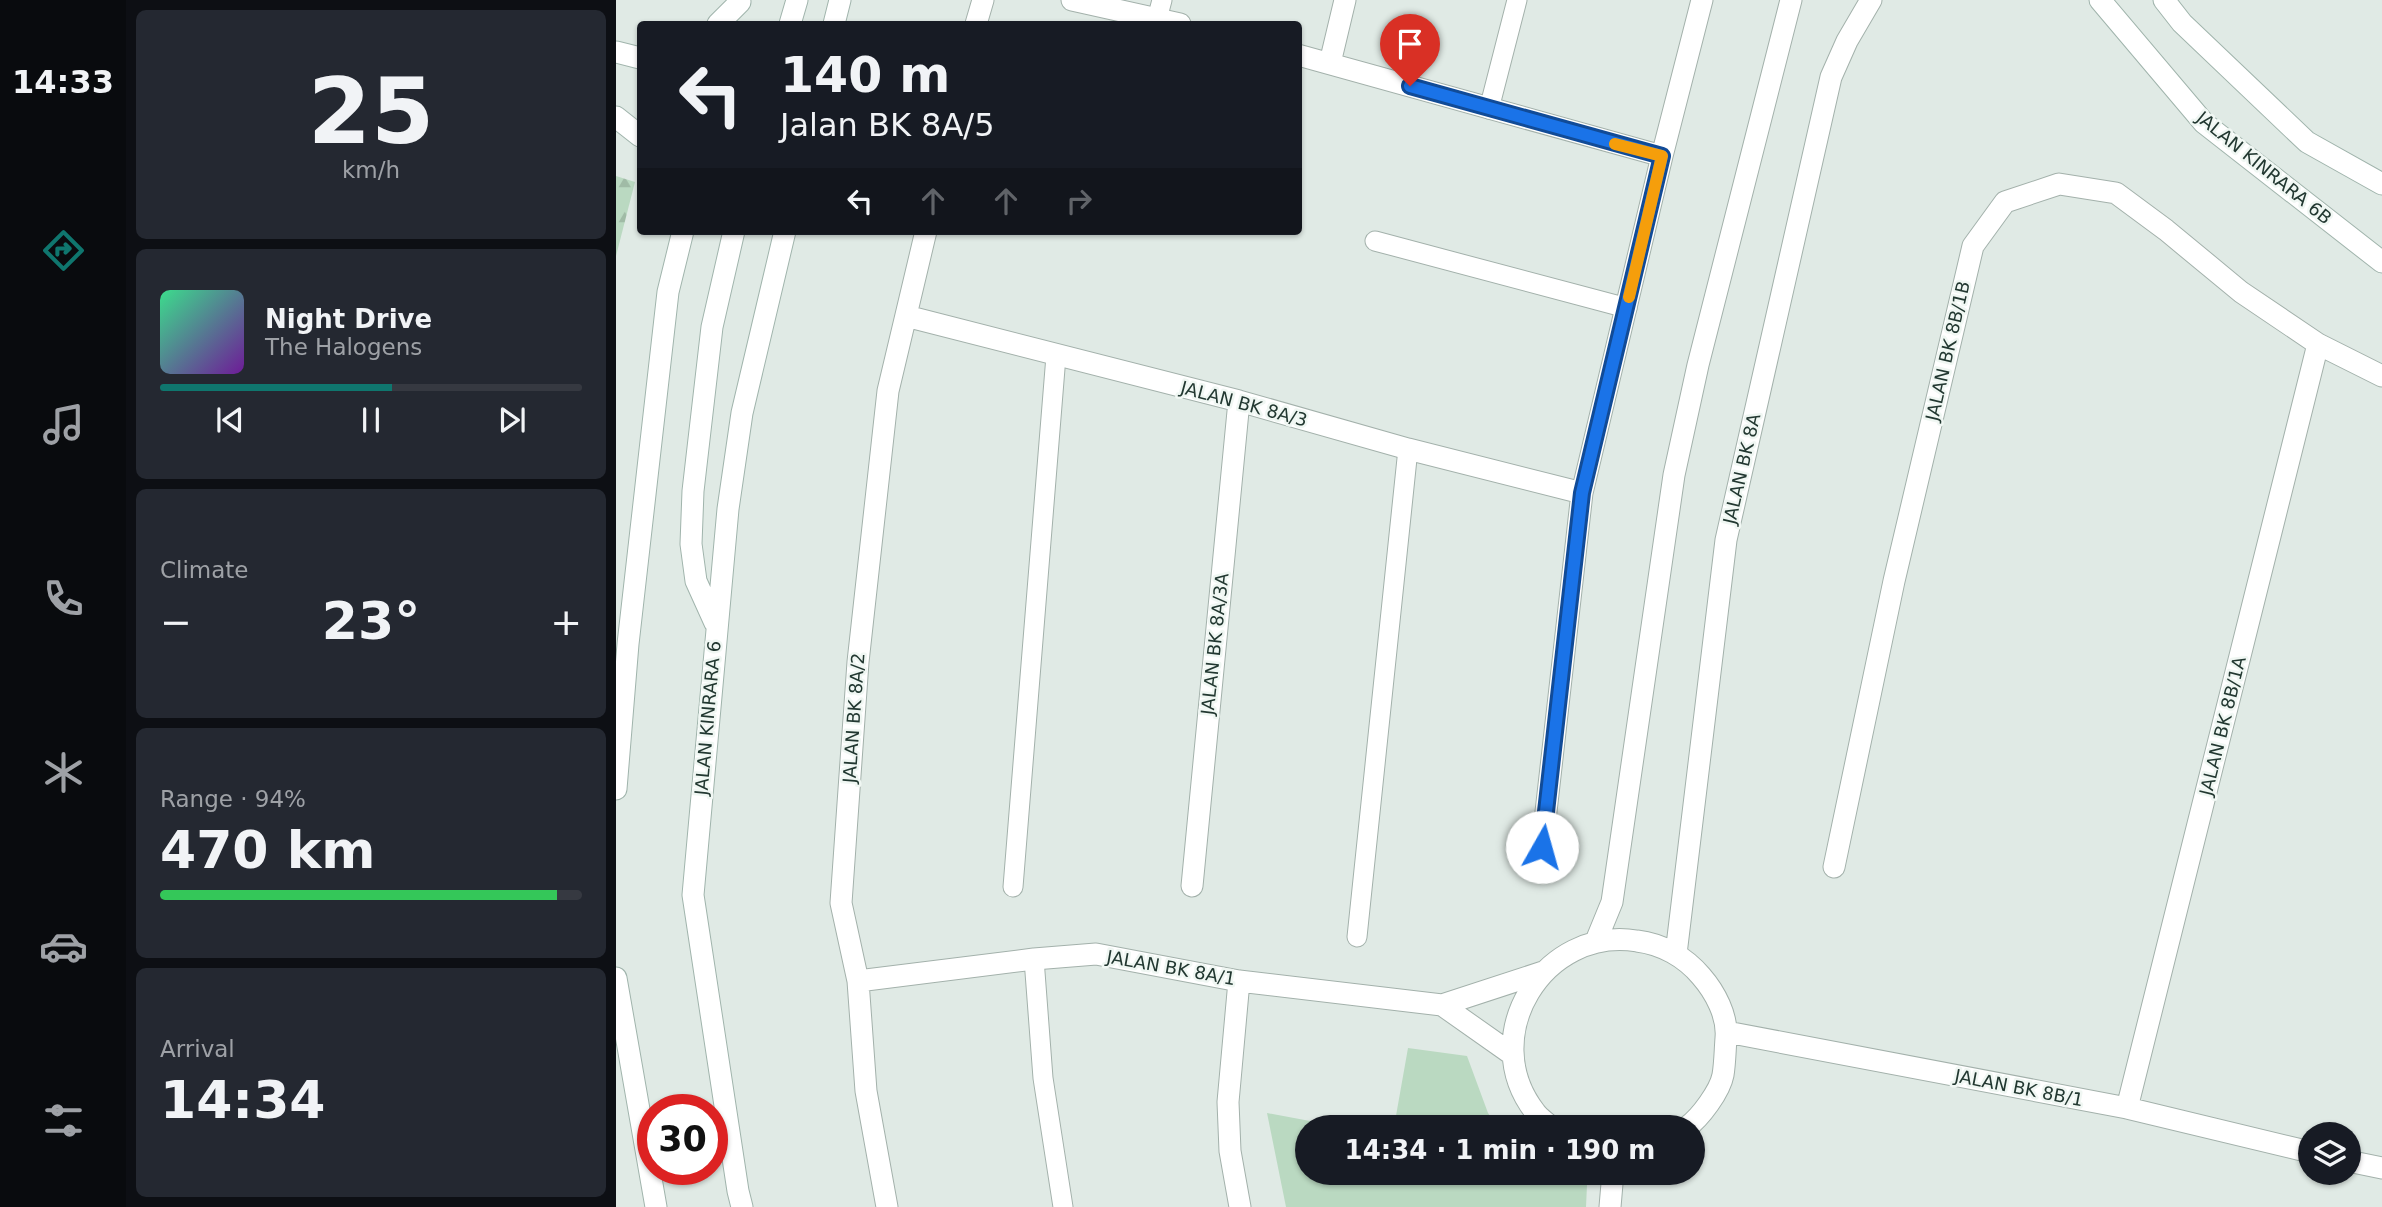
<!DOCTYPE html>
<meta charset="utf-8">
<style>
:root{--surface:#171b24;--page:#242831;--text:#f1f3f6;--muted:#9ea1a6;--line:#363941;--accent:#0f766e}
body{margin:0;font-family:"DejaVu Sans",sans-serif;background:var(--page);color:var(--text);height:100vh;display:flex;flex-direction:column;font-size:26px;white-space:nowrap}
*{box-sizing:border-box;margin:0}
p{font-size:23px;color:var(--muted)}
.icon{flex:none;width:38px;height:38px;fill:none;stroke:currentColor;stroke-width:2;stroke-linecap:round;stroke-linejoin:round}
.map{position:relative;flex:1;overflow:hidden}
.details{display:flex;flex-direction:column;gap:10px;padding:10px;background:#0d0f14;width:490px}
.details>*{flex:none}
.guide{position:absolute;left:21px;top:21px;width:665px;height:214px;border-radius:7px;box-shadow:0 2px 5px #0004;background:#171b24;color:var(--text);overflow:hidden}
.controls{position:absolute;left:1682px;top:1122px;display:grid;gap:14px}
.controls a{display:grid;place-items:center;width:63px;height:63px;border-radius:50%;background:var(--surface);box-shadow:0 2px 5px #0004;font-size:35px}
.speed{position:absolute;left:21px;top:1094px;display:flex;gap:14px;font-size:35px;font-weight:700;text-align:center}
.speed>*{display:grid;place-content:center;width:91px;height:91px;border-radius:50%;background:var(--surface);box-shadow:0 2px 5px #0004;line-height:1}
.speed .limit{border:10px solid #d22;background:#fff;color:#111}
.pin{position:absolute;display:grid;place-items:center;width:60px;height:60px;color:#fff;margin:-72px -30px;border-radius:50% 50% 50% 0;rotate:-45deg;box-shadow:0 0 7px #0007}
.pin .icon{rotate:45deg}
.me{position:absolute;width:77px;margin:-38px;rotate:7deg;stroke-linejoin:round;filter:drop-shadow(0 0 5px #0008)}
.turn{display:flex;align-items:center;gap:24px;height:147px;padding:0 28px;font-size:32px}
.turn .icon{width:91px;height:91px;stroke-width:2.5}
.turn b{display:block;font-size:49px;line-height:60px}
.lanes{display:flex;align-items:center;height:66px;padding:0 28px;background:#0003;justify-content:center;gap:35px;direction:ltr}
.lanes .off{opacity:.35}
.big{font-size:52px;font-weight:700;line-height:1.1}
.details .tile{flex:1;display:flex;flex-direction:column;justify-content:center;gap:10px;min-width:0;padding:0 24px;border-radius:10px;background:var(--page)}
.details .dial{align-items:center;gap:0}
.dial b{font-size:91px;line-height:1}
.song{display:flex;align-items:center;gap:21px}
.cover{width:84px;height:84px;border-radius:10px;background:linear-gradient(135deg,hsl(150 70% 55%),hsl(280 70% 35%))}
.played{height:7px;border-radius:4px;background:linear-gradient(90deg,var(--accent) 55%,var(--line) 55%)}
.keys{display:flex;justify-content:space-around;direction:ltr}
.heat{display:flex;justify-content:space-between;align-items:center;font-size:38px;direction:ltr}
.charge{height:10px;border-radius:5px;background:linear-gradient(90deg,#34c759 94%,var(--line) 0)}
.trip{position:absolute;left:679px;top:1115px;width:410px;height:70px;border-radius:35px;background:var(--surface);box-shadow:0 2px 5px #0004;font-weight:700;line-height:70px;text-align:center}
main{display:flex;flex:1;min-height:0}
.menu{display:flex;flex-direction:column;width:126px;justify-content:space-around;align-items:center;background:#090b0e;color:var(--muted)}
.menu .icon{width:49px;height:49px}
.menu .active{color:var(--accent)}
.menu b{font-size:32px;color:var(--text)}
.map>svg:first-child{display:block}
</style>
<main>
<nav class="menu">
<b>14:33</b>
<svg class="icon active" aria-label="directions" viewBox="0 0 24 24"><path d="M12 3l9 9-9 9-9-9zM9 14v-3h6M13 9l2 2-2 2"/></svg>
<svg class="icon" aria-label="music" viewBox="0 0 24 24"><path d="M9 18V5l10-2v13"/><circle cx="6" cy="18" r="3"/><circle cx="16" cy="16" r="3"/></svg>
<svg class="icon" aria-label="phone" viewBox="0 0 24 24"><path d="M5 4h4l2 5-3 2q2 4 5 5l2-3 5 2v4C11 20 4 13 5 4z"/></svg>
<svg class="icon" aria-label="climate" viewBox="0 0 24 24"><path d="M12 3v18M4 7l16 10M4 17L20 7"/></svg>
<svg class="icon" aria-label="car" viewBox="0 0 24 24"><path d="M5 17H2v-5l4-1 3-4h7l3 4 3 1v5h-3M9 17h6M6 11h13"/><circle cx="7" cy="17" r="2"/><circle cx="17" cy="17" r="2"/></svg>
<svg class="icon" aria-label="filters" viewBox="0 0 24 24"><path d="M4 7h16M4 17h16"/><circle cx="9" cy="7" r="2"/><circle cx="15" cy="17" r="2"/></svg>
</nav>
<section class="details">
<div class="tile dial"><b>25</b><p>km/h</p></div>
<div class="tile">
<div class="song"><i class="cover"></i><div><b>Night Drive</b><p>The Halogens</p></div></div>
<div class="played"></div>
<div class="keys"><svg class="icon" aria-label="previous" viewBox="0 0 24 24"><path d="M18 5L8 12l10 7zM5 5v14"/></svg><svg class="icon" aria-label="pause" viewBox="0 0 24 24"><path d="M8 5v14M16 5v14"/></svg><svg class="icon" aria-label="next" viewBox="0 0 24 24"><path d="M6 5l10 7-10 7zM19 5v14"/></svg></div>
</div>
<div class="tile"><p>Climate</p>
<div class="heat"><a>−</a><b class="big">23°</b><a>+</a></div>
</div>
<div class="tile"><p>Range · 94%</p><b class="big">470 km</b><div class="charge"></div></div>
<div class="tile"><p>Arrival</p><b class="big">14:34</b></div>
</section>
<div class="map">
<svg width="1766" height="1207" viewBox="0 0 1766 1207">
<defs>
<pattern id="forest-firs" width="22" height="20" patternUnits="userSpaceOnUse" patternTransform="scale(1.75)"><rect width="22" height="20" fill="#bad9c1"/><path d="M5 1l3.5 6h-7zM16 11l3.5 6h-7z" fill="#a0bba6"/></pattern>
</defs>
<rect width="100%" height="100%" fill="#e0eae5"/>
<!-- forest -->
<path fill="url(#forest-firs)" d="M0,176L19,182L0,256Z"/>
<!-- park -->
<path fill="#bad9c1" d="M792,1048L851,1056L872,1113L882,1127H778Z
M651,1113L726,1127H691V1172L942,1173L971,1185L970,1207H670Z"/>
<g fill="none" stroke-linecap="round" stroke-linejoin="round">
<defs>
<path id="lane" d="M541,19L546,0
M873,109L901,0
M759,241L1011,308
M397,887L440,356
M741,937L792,449
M418,959L427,1078L447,1207"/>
<path id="street" d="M456,0L564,24
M360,24L367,0
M682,55L1046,156
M714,63L729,0
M290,316L623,401L792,449L966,493
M926,847L966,493L1046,156L1086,0
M1218,867L1278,581L1357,246L1389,202L1443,184L1500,193L1550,230L1625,292L1702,344L1766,376
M576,886L623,401
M980,941L996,902L1058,475L1082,365L1175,0
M1060,954L1110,540L1215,77L1231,41L1255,0
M242,981L418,959L480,954L623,981L826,1005L927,972
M623,981L612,1102L614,1151L624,1207
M826,1005L897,1055
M1111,1032L1511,1108L1694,1152
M1511,1108L1702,344
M935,1127C930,1122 923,1118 919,1112C860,1036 928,926 1021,941C1046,944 1069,957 1085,976C1099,992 1112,1016 1110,1038C1109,1051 1109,1063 1107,1075C1104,1091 1084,1118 1071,1127
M1732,1161L1766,1168
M271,1207L250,1091L242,981L225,903L242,662L272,391L310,231
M994,1207L997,1172"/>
<path id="secondary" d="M1484,0L1588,123L1766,262
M1548,0L1566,23L1691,142L1766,184
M102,24L124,2
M174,24L181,0
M218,24L224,0
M0,52L24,58
M0,117L24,136
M99,623L80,581L75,544L77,491L96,327L118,231
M0,789L12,644L52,292L67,231
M0,978L40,1207
M126,1207L122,1191L77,895L112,509L126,413L169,231"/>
</defs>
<!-- lane casing -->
<use href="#lane" stroke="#a3b1ab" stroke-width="21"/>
<!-- street casing -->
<use href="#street" stroke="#a3b1ab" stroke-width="23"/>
<!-- secondary casing -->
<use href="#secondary" stroke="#a0b4ac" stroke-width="23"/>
<!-- lane -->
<use href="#lane" stroke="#fff" stroke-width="19"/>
<!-- street -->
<use href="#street" stroke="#fff" stroke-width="21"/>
<!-- secondary -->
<use href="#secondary" stroke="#fff" stroke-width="21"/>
</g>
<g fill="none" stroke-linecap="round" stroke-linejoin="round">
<defs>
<path id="route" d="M794,86L1046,156L966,493L926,847"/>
</defs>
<!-- route casing -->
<use href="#route" stroke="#114b97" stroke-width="18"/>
<!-- route -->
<use href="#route" stroke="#1a73e8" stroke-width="12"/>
<!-- slow -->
<path stroke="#f59e0b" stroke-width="12" d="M999,144L1046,156L1013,297"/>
</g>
<g text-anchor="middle" stroke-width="5" stroke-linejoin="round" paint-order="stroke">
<!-- street labels -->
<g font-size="18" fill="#223831" stroke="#f0f7f3">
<text transform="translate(1648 168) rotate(39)" y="6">JALAN KINRARA 6B</text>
<text transform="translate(1332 351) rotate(-77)" y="6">JALAN BK 8B/1B</text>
<text transform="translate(628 404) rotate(15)" y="6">JALAN BK 8A/3</text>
<text transform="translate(1126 469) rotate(-77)" y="6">JALAN BK 8A</text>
<text transform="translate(599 644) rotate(-84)" y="6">JALAN BK 8A/3A</text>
<text transform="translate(92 718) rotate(-85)" y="6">JALAN KINRARA 6</text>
<text transform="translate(238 718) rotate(-86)" y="6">JALAN BK 8A/2</text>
<text transform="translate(1607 726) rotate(-76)" y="6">JALAN BK 8B/1A</text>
<text transform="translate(555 968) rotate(10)" y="6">JALAN BK 8A/1</text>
<text transform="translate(1403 1088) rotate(11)" y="6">JALAN BK 8B/1</text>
</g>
</g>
</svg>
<div class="controls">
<a><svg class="icon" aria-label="layers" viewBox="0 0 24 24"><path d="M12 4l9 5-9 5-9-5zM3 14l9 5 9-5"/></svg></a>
</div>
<div class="speed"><div class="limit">30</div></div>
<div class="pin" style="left:794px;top:86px;background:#d93025"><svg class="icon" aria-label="arrive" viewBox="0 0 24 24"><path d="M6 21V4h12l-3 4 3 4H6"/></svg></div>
<svg class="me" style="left:926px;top:847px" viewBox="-20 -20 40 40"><circle r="19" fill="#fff"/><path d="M0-13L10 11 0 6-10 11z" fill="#1a73e8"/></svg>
<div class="trip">14:34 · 1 min · 190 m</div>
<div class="guide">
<div class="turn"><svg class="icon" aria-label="left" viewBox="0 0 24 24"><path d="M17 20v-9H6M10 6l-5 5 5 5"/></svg><div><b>140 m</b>Jalan BK 8A/5</div></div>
<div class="lanes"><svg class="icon" aria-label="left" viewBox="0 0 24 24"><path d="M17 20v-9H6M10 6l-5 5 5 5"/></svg><svg class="icon off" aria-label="ahead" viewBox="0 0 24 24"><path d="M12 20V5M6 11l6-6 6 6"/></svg><svg class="icon off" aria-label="ahead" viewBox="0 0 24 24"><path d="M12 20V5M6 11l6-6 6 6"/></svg><svg class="icon off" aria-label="right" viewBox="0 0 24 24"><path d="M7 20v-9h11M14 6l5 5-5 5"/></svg></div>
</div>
</div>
</main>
